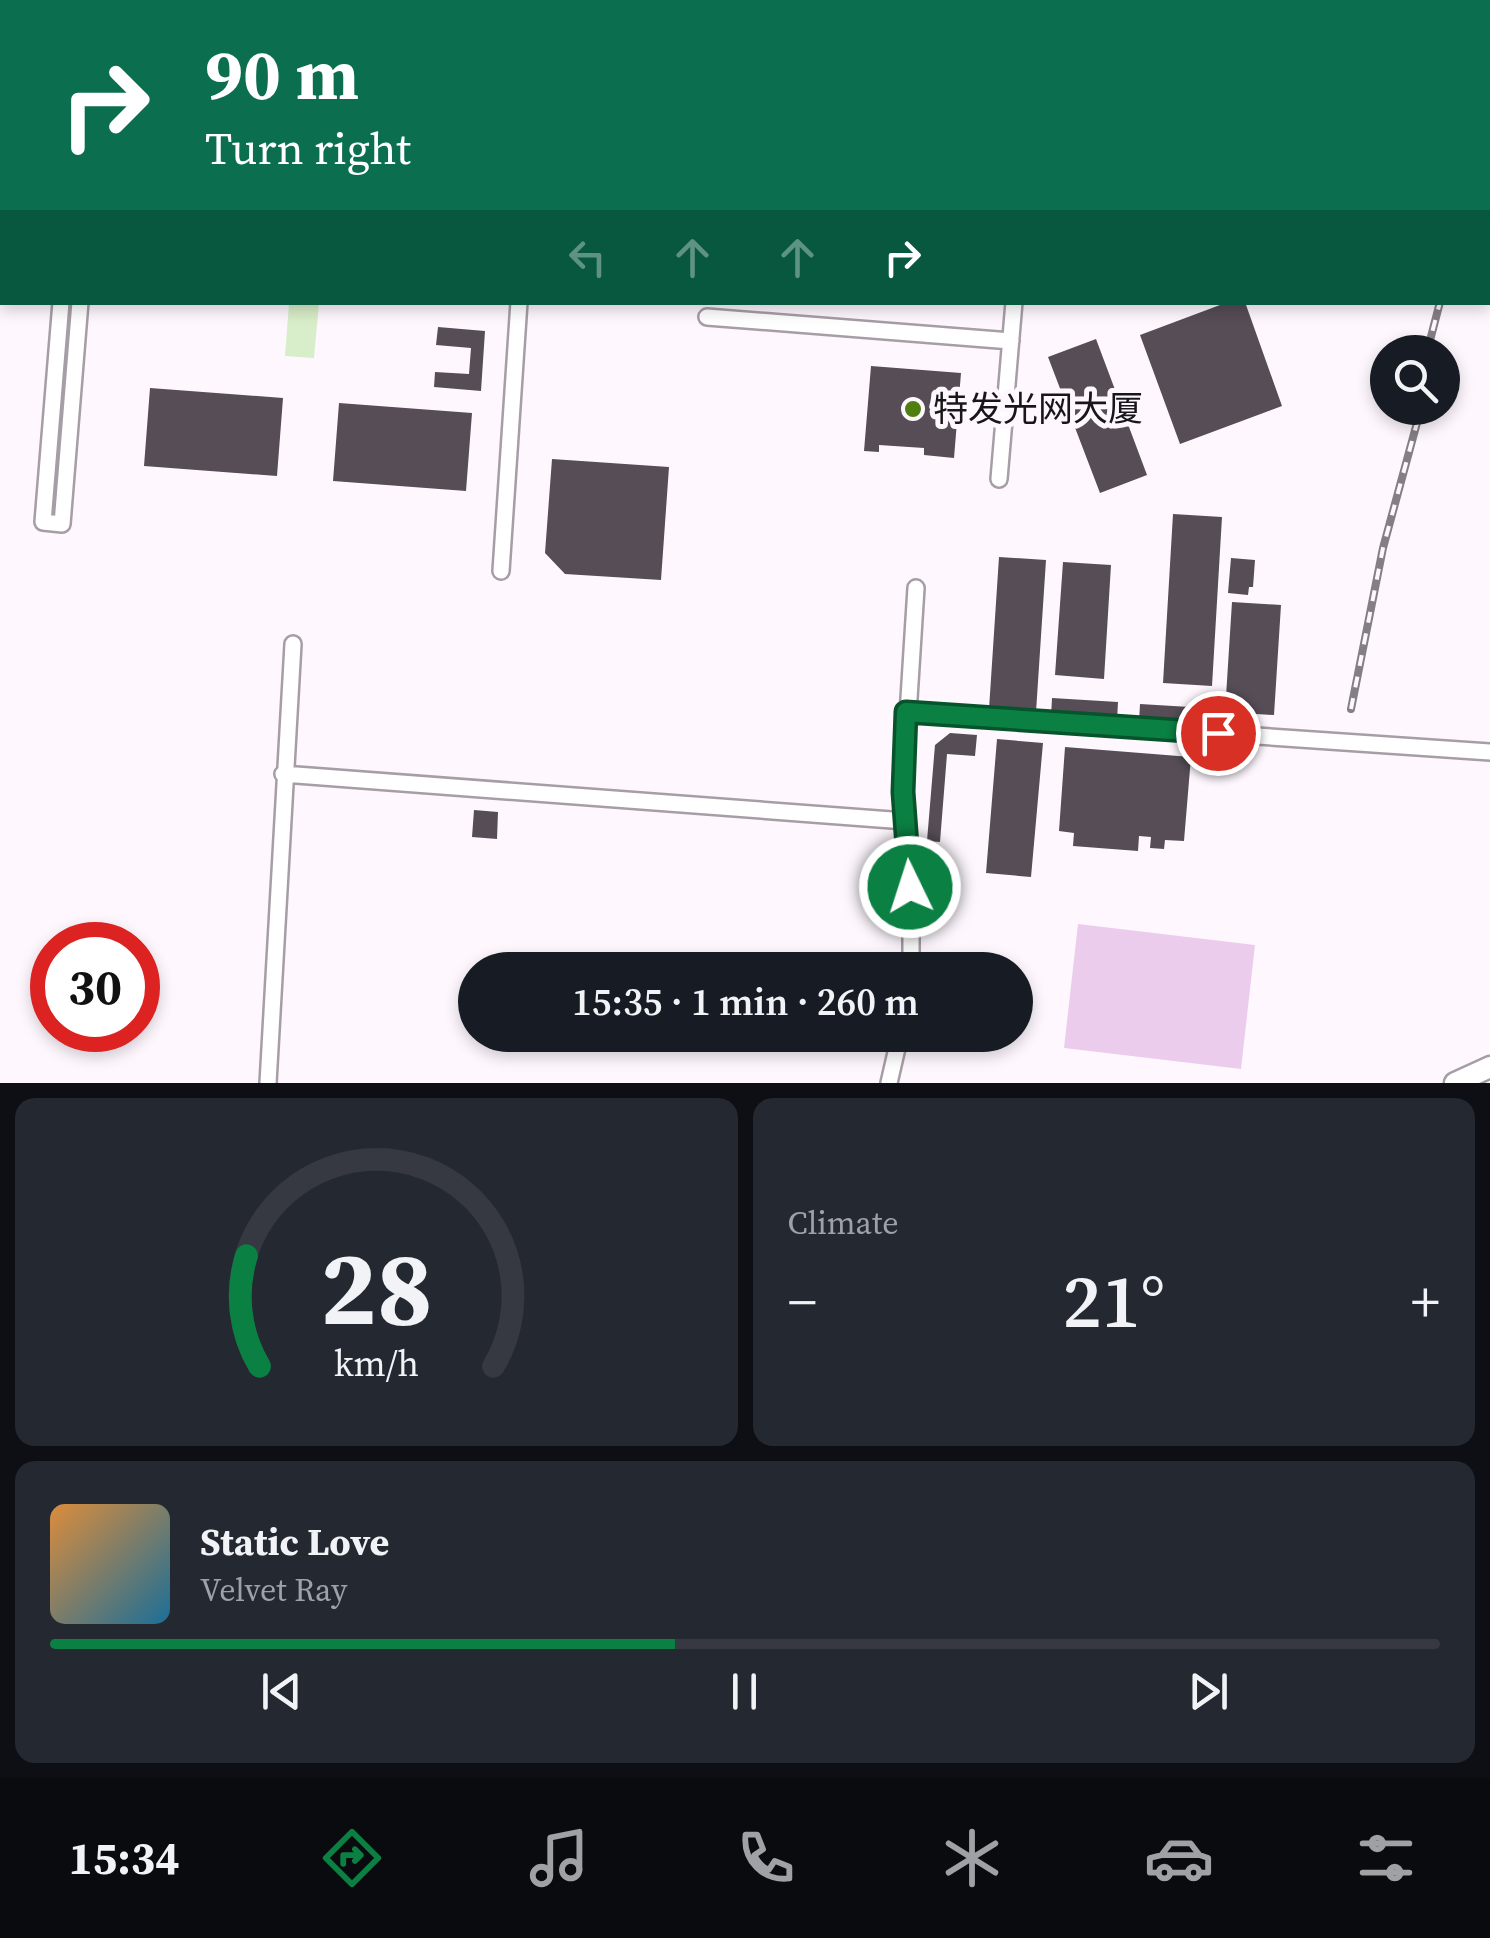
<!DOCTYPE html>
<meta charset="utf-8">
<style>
:root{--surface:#171b24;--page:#242831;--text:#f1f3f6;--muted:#9ea1a6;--line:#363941;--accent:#0b8043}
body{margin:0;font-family:"Source Serif 4","Noto Sans SC",serif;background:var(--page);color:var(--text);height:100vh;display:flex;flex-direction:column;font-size:38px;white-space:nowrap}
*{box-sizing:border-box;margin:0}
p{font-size:32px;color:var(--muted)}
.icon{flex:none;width:55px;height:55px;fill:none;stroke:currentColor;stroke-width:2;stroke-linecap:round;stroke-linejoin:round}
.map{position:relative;height:1083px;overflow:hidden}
.panel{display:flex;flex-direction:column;gap:15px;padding:15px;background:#0d0f14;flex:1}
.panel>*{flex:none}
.top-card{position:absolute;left:0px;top:0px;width:1490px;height:305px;box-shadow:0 5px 15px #0003;background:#0b6e4f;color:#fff;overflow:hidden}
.fabs{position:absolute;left:1370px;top:335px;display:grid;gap:20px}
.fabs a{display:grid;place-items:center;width:90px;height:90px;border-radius:50%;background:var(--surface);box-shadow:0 5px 15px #0003;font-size:50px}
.speed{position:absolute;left:30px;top:922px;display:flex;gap:20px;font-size:50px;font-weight:700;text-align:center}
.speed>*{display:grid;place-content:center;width:130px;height:130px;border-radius:50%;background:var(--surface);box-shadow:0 5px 15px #0003;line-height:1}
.speed .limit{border:15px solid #d22;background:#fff;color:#111}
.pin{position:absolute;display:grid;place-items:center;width:85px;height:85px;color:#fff;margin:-42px;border:5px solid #fff;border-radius:50%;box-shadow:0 2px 10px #0007}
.me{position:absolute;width:110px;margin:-55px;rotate:356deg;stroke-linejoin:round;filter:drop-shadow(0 0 8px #0008)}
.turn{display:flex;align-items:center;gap:35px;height:210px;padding:0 40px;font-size:45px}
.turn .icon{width:130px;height:130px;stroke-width:2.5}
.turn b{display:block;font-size:70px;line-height:85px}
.lanes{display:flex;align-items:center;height:95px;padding:0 40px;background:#0003;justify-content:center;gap:50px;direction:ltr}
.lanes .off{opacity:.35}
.big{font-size:75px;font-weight:600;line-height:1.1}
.panel .widget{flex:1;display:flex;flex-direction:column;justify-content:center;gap:15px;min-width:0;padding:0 35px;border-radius:20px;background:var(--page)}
.panel .dial{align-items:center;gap:0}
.dial svg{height:260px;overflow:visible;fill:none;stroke:var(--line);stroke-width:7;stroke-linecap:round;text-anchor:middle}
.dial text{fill:var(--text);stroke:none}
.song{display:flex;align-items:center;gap:30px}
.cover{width:120px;height:120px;border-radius:15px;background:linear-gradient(135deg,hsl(30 70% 55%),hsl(200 70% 35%))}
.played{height:10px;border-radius:5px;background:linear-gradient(90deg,var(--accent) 45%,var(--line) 45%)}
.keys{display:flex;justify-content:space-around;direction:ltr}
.heat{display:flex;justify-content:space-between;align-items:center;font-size:55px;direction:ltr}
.panel .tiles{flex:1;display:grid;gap:15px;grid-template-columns:1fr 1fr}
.widget:last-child{grid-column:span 2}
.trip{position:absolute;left:458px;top:952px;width:575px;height:100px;border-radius:50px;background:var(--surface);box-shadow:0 5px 15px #0003;font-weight:600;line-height:100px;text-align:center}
.tabs{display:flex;height:160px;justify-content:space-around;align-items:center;background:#090b0e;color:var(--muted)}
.tabs .icon{width:70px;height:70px}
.tabs .on{color:var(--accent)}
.tabs b{font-size:45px;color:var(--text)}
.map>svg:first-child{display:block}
</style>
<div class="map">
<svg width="1490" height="1083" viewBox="0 0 1490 1083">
<rect width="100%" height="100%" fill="#fef8fe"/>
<!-- green -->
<path fill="#d8edc9" d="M289,303H319L314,358L285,356Z"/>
<!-- water -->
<path fill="#ecccec" d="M1078,924L1255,945L1241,1069L1064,1048Z"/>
<!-- building -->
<path fill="#564d56" d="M1228,302H1245L1282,406L1180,444L1140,335Z
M438,327L485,331L481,391L434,387L435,372L469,374L471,348L436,345Z
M1096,339L1147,475L1100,493L1048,357Z
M871,366L961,373L954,458L924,455V448L879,445V452L864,451Z
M150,388L283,398L277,476L144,466Z
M339,403L472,413L466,491L333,481Z
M552,459L669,467L661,580L565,574L545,553Z
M1173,514L1222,517L1212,686L1163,683Z
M999,557L1046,560L1036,712L989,709Z
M1231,558L1255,560L1253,587H1249L1248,595L1228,593Z
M1063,562L1111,565L1104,679L1055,675Z
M1232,602L1281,605L1274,715L1225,712Z
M1052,698L1118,702L1117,721L1051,717Z
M1140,704L1206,708L1205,727L1139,723Z
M950,733L977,735L975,756L947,754L940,842L927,841L935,745Z
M997,739L1043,743L1031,877L986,873Z
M1065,747L1191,757L1184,841L1165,840L1164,849L1150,848L1151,837L1139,836L1138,851L1073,846L1074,833L1059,831Z
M474,810L498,812L497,839L472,837Z"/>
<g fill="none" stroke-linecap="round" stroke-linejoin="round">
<defs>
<path id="minor" d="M136,0L196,2
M536,0V2
M94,2V0
M113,2V0
M436,2L460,0
M1040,2V0
M61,302L43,522L62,524L80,302
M707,317L1011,341
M999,479L1014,302
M501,571L519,302
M906,712L1490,752
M283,774L905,821
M911,970V920L903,793L916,588
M268,1083L293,644
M889,1083L900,1035"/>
<path id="major" d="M1455,1083L1490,1067"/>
</defs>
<!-- minor casing -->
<use href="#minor" stroke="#a79da6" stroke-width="20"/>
<!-- major casing -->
<use href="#major" stroke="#a79da6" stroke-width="25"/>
<!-- minor -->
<use href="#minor" stroke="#fff" stroke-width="15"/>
<!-- major -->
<use href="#major" stroke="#fff" stroke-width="20"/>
<defs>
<path id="rail" d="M1488,104L1490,80
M1488,157L1490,144
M1427,352L1440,302
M1351,709L1383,548L1421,408"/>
</defs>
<!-- rail casing -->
<use href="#rail" stroke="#847f84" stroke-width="8"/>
<!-- rail -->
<use href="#rail" stroke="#fef8fe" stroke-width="4" stroke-dasharray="11" stroke-linecap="butt"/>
</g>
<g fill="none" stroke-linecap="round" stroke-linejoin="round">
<defs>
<path id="route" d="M910,887L903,792L906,712L1218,733"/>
</defs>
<!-- route casing -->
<use href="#route" stroke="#07532c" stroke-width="25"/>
<!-- route -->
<use href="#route" stroke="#0b8043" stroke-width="18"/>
</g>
<!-- markers -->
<circle fill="#4e7f10" stroke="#fef8fe" stroke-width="4" cx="913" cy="409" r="10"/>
<g text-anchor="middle" stroke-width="10" stroke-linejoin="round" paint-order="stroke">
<!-- poi labels -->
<g font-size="35" fill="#191619" stroke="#fef8fe" text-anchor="start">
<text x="933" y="421">特发光网大厦</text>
</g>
</g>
</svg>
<div class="fabs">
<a><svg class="icon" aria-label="search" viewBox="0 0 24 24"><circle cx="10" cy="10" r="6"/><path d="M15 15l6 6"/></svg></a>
</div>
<div class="speed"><div class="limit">30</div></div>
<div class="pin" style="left:1218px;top:733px;background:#d93025"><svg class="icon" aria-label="arrive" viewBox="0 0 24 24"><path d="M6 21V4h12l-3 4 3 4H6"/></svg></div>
<svg class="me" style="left:910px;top:887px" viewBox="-20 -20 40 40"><circle r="17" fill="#0b8043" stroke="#fff" stroke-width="3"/><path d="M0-11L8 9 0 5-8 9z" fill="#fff"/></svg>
<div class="trip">15:35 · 1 min · 260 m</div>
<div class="top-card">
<div class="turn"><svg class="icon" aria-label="right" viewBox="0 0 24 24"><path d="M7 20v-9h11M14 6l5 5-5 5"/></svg><div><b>90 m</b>Turn right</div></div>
<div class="lanes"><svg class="icon off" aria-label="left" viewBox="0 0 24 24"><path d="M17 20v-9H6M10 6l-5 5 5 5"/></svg><svg class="icon off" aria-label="ahead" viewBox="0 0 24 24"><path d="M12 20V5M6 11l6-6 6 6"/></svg><svg class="icon off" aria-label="ahead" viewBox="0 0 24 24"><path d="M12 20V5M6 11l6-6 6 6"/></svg><svg class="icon" aria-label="right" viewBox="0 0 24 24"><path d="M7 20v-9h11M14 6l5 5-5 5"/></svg></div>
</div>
</div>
<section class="panel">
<div class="tiles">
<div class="widget dial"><svg viewBox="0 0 100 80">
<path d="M14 69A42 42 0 1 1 86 69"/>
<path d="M14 69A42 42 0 0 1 10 35" stroke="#0b8043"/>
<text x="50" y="56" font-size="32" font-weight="700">28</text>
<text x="50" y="72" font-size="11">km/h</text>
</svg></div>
<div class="widget"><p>Climate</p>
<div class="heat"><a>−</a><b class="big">21°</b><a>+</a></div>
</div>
<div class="widget">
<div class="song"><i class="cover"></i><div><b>Static Love</b><p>Velvet Ray</p></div></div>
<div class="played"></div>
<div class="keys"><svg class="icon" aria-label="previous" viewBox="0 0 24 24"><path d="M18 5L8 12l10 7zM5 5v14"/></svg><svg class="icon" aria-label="pause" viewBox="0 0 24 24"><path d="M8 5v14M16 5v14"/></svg><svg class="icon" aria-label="next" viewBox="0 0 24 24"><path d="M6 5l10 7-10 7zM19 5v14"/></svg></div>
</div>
</div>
</section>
<nav class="tabs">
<b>15:34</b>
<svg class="icon on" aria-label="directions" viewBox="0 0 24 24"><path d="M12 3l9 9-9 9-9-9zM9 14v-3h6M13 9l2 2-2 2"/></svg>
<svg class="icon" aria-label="music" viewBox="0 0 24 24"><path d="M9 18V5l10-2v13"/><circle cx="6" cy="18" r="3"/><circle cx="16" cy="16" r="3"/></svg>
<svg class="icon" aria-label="phone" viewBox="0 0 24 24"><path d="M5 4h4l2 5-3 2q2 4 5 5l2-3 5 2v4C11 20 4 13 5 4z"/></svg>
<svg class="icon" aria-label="climate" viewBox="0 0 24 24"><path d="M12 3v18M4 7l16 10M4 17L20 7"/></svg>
<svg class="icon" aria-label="car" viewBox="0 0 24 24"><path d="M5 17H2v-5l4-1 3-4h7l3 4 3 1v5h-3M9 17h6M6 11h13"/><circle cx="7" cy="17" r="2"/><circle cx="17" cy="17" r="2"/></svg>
<svg class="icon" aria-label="filters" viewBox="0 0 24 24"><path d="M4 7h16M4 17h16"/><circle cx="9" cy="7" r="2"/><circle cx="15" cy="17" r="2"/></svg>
</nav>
